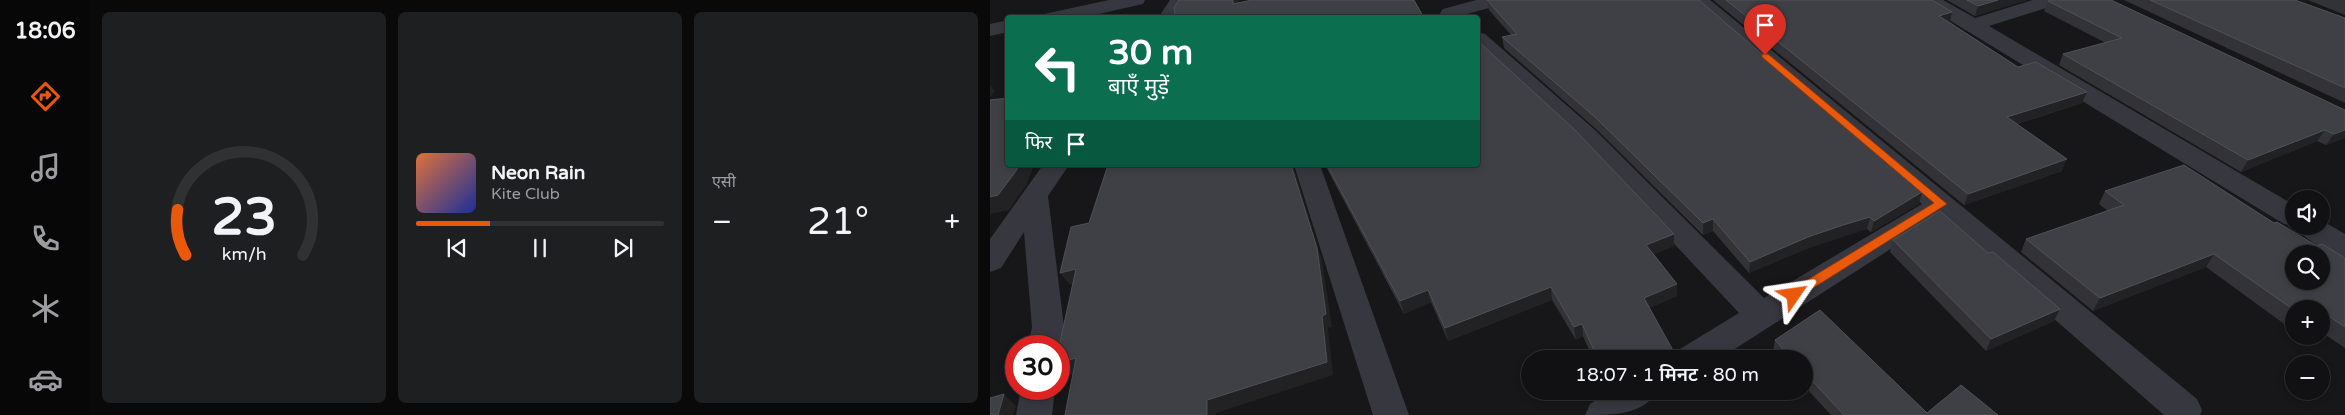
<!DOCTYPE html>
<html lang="hi">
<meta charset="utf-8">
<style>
:root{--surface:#111113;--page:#1e1f21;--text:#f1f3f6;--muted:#9c9da0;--line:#303133;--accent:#ea580c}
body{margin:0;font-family:"Varela Round","Noto Sans Devanagari",sans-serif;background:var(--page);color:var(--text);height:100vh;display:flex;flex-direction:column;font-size:19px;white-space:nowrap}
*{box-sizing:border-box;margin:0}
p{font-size:16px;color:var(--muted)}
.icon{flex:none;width:28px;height:28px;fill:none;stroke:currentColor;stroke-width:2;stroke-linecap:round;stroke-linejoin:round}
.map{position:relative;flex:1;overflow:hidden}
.details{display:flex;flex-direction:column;gap:12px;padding:12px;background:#09090a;width:900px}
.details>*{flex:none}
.hud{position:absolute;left:15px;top:15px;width:475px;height:152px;border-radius:5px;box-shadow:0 2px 8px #0003,0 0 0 1px var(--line);background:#0b6e4f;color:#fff;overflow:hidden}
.buttons{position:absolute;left:1295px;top:190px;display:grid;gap:10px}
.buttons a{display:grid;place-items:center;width:45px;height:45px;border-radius:50%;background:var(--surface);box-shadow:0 2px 8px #0003,0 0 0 1px var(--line);font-size:25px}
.speed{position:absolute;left:15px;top:335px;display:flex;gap:10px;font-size:25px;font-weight:700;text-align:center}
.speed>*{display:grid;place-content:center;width:65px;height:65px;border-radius:50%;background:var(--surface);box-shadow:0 2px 8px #0003,0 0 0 1px var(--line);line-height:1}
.speed .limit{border:8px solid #d22;background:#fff;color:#111}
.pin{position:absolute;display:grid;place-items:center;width:42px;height:42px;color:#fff;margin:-51px -21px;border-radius:50% 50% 50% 0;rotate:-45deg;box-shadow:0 0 5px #0007}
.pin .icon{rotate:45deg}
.me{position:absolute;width:55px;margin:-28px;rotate:58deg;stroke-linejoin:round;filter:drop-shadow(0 0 4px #0008)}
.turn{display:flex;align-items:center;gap:18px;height:105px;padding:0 20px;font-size:22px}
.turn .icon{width:65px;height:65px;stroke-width:2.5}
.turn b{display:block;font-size:35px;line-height:42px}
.then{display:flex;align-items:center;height:48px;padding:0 20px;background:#0003;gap:10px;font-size:19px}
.big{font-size:38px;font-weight:600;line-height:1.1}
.details .widget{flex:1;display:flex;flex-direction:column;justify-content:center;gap:8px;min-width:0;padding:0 18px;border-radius:8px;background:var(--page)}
.details .dial{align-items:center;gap:0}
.dial svg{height:130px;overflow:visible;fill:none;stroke:var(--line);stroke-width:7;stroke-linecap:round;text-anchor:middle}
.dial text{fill:var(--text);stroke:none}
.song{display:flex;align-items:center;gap:15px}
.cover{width:60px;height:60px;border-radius:8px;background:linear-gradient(135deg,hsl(20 70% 55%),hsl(230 70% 35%))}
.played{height:5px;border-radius:2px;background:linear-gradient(90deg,var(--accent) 30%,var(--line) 30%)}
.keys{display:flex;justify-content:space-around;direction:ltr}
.heat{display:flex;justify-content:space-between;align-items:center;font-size:28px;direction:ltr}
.details .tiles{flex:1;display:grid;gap:12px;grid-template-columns:repeat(3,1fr)}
.trip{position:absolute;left:531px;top:350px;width:292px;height:50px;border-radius:25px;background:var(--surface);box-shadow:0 2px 8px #0003,0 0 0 1px var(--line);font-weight:600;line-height:50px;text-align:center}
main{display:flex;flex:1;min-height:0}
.tab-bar{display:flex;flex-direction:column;width:90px;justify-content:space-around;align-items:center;background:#070708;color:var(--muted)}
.tab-bar .icon{width:35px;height:35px}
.tab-bar .on{color:var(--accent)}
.tab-bar b{font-size:22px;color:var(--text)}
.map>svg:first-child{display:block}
</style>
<main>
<nav class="tab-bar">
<b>18:06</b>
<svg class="icon on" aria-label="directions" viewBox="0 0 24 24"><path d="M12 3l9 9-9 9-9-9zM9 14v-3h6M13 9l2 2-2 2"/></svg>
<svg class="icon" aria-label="music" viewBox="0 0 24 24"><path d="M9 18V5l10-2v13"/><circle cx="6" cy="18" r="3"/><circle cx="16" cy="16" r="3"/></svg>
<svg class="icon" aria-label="phone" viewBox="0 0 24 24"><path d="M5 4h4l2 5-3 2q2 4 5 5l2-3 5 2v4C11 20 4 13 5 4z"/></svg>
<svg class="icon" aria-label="climate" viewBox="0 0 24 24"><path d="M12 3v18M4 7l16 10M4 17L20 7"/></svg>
<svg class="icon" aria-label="car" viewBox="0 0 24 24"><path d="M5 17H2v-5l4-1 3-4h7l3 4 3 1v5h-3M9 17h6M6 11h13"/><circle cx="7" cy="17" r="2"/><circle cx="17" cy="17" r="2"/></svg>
</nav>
<section class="details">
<div class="tiles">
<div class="widget dial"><svg viewBox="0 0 100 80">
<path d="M14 69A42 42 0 1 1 86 69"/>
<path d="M14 69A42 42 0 0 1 9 41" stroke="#ea580c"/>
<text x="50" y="56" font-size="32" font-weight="700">23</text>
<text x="50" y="72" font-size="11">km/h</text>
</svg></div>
<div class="widget">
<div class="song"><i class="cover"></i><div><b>Neon Rain</b><p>Kite Club</p></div></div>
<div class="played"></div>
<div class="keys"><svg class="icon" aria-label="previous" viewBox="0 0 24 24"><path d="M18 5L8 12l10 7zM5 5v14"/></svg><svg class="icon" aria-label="pause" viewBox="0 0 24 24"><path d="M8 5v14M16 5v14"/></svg><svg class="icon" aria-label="next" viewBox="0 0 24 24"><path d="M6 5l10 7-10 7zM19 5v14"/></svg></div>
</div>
<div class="widget"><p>एसी</p>
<div class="heat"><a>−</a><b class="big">21°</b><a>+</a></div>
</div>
</div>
</section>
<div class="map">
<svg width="1355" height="415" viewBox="0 0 1355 415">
<rect width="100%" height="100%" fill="#171719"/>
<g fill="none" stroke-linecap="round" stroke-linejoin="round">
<!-- minor -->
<path fill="#37383f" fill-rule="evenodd" d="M119,0H155L153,4L91,18H52L54,14Z
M180,0H199L187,18H168Z
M486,0H516L514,4L473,15L474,18H454L450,13L453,9Z
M700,0H720L1207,399L1212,410L1210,415H1174L949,218L729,359H685L690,349L749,313L587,140L488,48V32L495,34L605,130L774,298L932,204Z
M931,0H953L985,18L1043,0H1071L1069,4L999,26L1304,205V226L1294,224L933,4Z
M18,20V32L0,36V24Z
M53,165H79L58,196L74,327L69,352V346H38L42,327L34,232L11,268L0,272V239Z
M304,165H330L419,415H383Z
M1331,220L1355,234V257C1339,253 1315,241 1306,226H1331Z
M31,389H65L62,415H26Z
M620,391H668C652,415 624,415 595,415L600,404Z"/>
</g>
<!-- wall -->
<path fill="#333337" d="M497,0L929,204L881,232L877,229L850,237L816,249L759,273L723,231L713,235L606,129L514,48L512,37L521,35L499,10Z
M723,0H942L960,22L1028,67L1097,92L1092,103L1027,124L1072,171L974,205Z
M957,0H1037L985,16Z
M1134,0H1305L1355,18V103Z
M1318,0H1355V15Z
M1058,1L1355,138L1336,145L1327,141L1251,172L1069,65L1073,54L1116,43L1054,11Z
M335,165H488L684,246L664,254L687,284V296L659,308L685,354V359H603L593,336L586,340L562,300L458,341L441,302L414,314Z
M1115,191L1284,223L1327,246L1355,258V348L1331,332V309H1304V323L1297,326L1216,267L1103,311L1031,252L1036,239L1118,211L1109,204Z
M903,240L1064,321L996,351L900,252Z
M785,340L937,413L1008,415H841L815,387V359H789L783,352Z"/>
<!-- shaded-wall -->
<path fill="#222225" d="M243,0H249L247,14L243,4Z
M1008,0H1037L985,16L988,6Z
M962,12L960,22L949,16Z
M0,84L5,91L0,97Z
M1097,92L1092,103L1013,128L1017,117Z
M1335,130L1327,141L1251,172L1258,160Z
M1355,130V138L1336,145L1344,134Z
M1077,159L1072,171L974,205L978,194Z
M29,165H44L36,185L19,210L0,214V197Z
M301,165H303L332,260L342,327L338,328L343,375L226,413V415H217V400Z
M932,192L929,204L881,232L884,221Z
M880,217L877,229L816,249L759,273L760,262L818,237Z
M723,219V231L713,235V223Z
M684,234V246L657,257L656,245Z
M1224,254L1216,267L1103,311L1110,298Z
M86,269L95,281L80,285L70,273Z
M687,284V296L654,310V298Z
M561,287L562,300L458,341L455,328Z
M438,290L441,302L414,314L410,301Z
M1070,309L1064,321L996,351L1001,339Z
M1304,318V323L1297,326Z
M592,324L593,336L586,340L584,327Z
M685,354V359H671Z
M86,358L96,371L76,376L69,368V363Z
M14,394L26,406L23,415H8Z"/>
<!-- building -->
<path fill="#3f4045" stroke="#505157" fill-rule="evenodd" d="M189,0H243V4L262,0H424L434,18H186L184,8Z
M497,0H709L932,192L884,221L880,217L853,225L818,237L760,262L723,219L713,223L605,117L512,37L527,34Z
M736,0H942L962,12L949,16L1028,67L1046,62L1097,92L1017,117L1077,159L978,194Z
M977,0H1008L988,6Z
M1060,0H1121L1355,110V130L1344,134L1335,130L1258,160L1073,54L1132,38L1058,1Z
M1160,0H1305L1355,18V88Z
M488,43H490L584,129L684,234L656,245L687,284L654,298L685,354L671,359H608L592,324L584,327L561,287L455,328L438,290L410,301L337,165H488Z
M18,98V165H29L26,171L8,195L0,197V100Z
M118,165H301L327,248L336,314L332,316L337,362L217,400V415H75L86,358L69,363V347L86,269L70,273L81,227L99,223Z
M1194,165L1284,223L1287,222L1327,246L1332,244L1355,258V327L1331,311V309H1328L1324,305L1317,309H1304V310L1224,254L1110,298L1036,239L1134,205L1115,191ZM1304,254H1331V281H1304Z
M950,211L998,253L1003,252L1070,309L1001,339L903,240Z
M830,310L937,413L971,385L1008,415H854L815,373V359H802L785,340Z
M14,394L8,415H0V398Z"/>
<!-- route -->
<path fill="#ea580c" stroke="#983908" d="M772,54H778L957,204L804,300L797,295L799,291L944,203L772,57Z"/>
</svg>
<div class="buttons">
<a><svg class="icon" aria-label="sound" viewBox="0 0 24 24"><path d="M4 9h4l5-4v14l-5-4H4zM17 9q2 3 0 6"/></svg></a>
<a><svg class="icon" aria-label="search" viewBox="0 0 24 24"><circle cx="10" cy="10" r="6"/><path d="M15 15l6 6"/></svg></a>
<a>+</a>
<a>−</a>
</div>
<div class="speed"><div class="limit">30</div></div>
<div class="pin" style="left:775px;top:55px;background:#d93025"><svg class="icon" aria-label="arrive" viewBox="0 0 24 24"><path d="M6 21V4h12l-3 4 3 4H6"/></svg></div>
<svg class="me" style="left:804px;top:295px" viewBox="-20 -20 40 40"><path d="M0-17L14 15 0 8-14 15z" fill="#ea580c" stroke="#fff" stroke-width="4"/></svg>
<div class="trip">18:07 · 1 मिनट · 80 m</div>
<div class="hud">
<div class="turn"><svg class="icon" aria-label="left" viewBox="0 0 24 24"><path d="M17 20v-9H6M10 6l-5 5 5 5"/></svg><div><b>30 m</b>बाएँ मुड़ें</div></div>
<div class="then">फिर<svg class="icon" aria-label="arrive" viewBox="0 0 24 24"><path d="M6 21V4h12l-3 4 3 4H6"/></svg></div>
</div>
</div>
</main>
